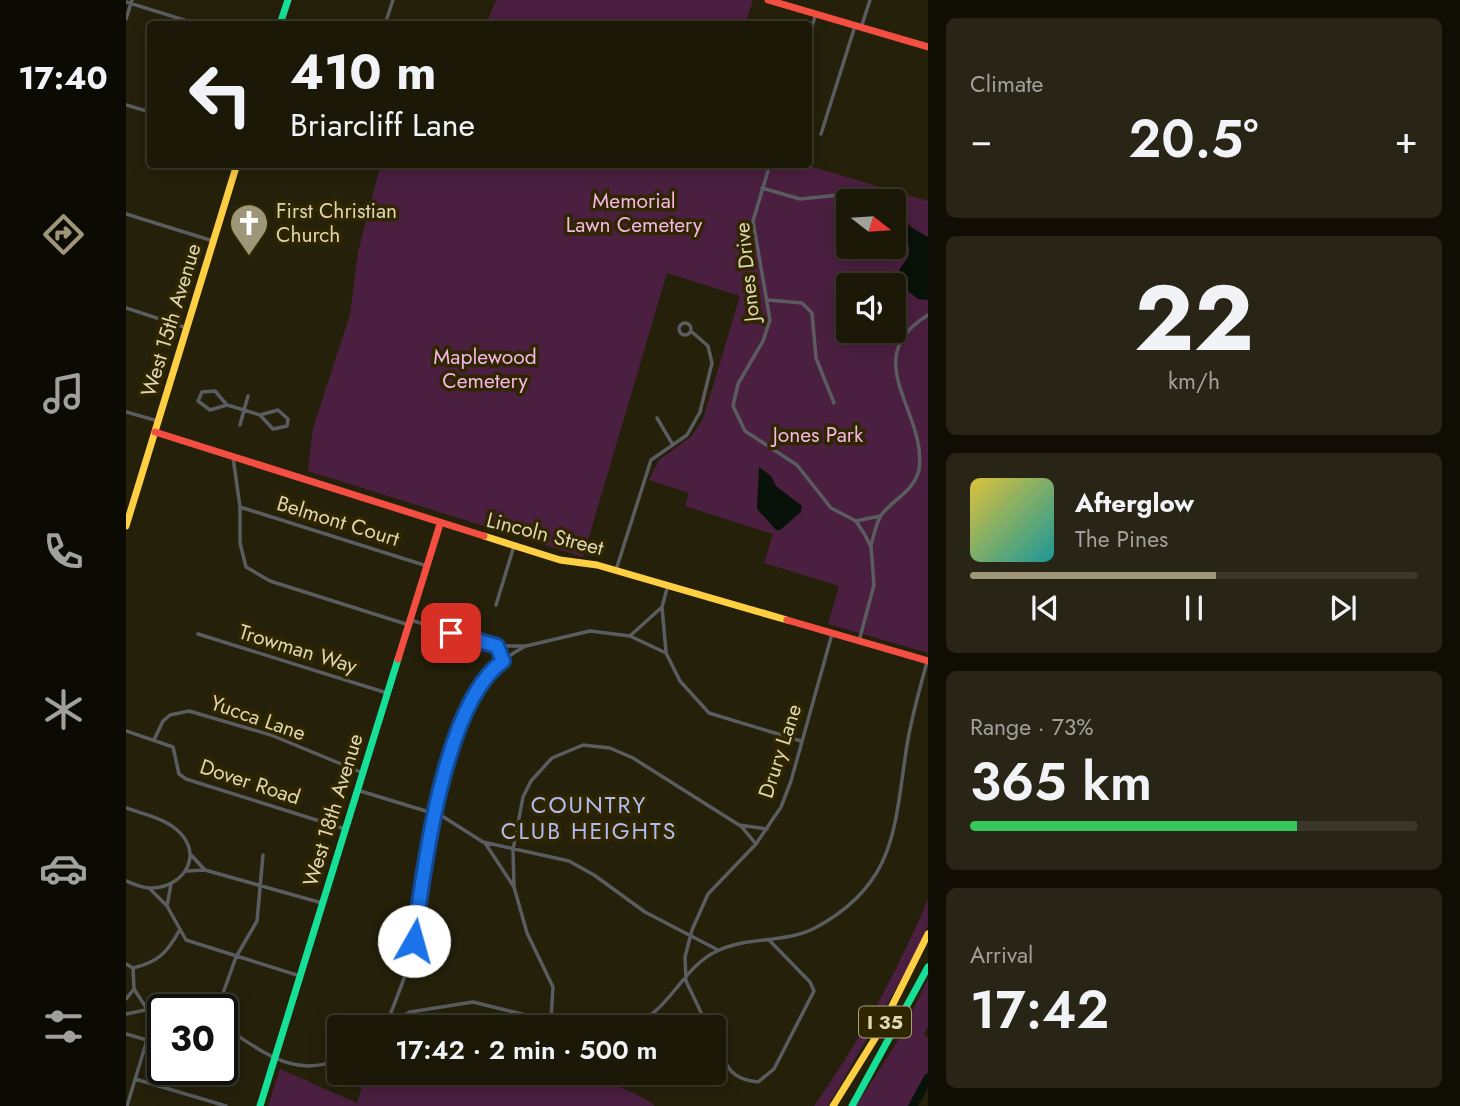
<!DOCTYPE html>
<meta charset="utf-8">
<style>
:root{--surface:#1b1808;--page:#282516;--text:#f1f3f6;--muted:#a0a09c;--line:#393729;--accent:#9e9678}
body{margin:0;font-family:Jost,sans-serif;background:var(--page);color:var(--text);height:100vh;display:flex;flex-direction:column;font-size:26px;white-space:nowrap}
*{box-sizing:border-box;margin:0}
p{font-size:23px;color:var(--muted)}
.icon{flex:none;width:38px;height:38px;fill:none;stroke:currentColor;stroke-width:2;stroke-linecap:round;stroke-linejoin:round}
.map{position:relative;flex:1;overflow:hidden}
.sheet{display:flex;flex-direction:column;gap:18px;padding:18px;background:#0f0d04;width:532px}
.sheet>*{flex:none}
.hud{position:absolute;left:21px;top:21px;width:665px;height:147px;border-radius:7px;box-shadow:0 4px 18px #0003,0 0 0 2px var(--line);background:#1b1808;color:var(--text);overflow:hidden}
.needle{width:46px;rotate:107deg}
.controls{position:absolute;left:710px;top:189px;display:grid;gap:14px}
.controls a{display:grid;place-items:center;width:70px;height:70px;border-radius:7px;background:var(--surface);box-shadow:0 4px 18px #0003,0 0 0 2px var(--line);font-size:35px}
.speed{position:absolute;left:21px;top:994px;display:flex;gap:14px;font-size:35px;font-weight:700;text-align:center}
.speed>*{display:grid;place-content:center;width:91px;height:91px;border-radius:50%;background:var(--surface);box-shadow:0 4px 18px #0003,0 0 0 2px var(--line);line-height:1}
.speed .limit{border:4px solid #111;border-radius:10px;background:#fff;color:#111}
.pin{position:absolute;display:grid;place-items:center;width:60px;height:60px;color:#fff;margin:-30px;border-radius:14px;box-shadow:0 4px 10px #0006}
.me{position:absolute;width:77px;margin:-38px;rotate:7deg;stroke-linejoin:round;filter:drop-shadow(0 0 5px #0008)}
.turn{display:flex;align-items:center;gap:24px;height:147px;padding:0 28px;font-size:32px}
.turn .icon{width:91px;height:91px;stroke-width:2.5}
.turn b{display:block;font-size:49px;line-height:60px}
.big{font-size:52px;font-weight:600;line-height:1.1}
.sheet .tile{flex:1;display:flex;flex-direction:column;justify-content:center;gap:10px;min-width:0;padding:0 24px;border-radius:10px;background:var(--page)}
.sheet .dial{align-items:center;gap:0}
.dial b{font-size:91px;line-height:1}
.song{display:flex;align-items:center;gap:21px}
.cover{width:84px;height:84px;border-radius:10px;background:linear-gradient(135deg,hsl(50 70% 55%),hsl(180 70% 35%))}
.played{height:7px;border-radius:4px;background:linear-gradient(90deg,var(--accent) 55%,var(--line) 55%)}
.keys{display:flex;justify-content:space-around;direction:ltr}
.heat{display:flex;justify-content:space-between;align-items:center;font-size:38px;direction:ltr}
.charge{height:10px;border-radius:5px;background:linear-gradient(90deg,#34c759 73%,var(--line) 0)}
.trip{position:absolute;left:201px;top:1015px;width:399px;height:70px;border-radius:7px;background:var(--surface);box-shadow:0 4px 18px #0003,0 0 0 2px var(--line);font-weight:600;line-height:70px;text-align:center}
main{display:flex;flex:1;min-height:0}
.tab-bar{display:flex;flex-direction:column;width:126px;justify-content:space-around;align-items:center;background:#0b0a03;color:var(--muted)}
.tab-bar .icon{width:49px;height:49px}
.tab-bar .active{color:var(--accent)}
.tab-bar b{font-size:32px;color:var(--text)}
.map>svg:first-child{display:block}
</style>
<main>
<nav class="tab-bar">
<b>17:40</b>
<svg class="icon active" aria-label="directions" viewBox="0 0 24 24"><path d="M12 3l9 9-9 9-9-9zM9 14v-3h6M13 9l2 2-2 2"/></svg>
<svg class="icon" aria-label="music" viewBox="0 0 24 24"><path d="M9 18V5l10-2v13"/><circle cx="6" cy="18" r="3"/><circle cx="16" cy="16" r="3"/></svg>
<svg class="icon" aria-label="phone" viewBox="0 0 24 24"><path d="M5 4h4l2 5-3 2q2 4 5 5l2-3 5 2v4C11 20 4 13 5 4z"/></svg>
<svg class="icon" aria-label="climate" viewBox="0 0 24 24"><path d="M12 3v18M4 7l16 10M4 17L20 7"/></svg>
<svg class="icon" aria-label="car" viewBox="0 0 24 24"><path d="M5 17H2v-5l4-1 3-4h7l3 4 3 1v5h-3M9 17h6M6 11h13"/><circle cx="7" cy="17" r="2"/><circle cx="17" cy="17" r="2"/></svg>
<svg class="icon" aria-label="filters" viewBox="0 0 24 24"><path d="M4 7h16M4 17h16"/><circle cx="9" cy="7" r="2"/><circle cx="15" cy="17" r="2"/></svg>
</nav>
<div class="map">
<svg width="802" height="1106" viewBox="0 0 802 1106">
<rect width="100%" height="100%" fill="#24200a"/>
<!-- green -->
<path fill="#4b1f40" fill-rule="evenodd" d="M370,0H625L627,1L619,24H360Z
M264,164L680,165L802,201V653L702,624L713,586L638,563L647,534L559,506L563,493L523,480L533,460L565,437L577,419L614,296L541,273L457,557L182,471L187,428L224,315L232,252L254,167ZM723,201H768V247H723ZM723,285H768V331H723Z
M802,899V926L783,966L702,1106H688C735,1039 770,974 802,899Z
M802,979V1026L798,1035L802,1038V1072L782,1106H730L771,1042Z
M154,1069L231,1103L240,1073C310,1073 477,1060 529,1106H142Z"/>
<!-- water -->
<path fill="#081209" d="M776,217L786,228L802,237V300L792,299L771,283C770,256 798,265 772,224Z
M633,467L645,476L650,486L676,506L675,512L654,530H650L631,509Z"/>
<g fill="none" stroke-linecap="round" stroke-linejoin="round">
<!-- river -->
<path stroke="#081209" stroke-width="9" d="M787,1106L802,1078"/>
<!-- street -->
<path stroke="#5a5c60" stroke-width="3.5" d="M0,2L71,24
M0,19L6,0
M259,24L267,0
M735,28L744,0
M682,38L690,14
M0,105L24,112
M695,134L729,26
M644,164L627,221L644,320L637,341L612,384L607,406L619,431L671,465L705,508L730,521L739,535L745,547L748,585L733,641
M636,188L674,199L713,195L728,201
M0,214L87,241
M642,300L676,303L686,313L690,358L708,403
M0,308L61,328
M553 329a6 6 0 1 1 12 0a6 6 0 1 1-12 0Z
M101,405L89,391L76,392L72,401L84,410L101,405L118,410L122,396
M0,412L32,421
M531,418L547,445
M114,425L118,410L134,415L147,429L161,426L162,419L152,410L134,415
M107,457L114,507V543L120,567L144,581L283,625
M114,507L301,566
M730,521L754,516
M745,545C748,536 750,522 756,514C769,498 787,492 793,470C802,412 730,359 802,315
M490,570L525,460L561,435L574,412L586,363L582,346L566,332
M370,605L388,546
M536,607L542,585
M284,620L371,646H400L464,631L504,636L540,653L554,681L583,713L675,741
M72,634L261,693
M504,636L536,607L540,652
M371,646L377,661
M0,731L47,747L53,774L60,779L219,829
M28,740L37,721L44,715L63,711L145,735L237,773
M231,790L316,816L357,842L443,861L468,875L519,912L592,950
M0,808C17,814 37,818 50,829C79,853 59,887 26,888C18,889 8,884 0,881
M615,826L630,844
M359,843L388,887
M65,855L79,870
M61,871L79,870L196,903
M24,889L41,906L60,940L174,976
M41,906L45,884
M0,964L7,968
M7,968C32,962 41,953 53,931
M8,989L21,1009
M0,999L8,989L7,968
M91,1010L110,957L131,921L137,855
M0,1014L29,1008L40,1010
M425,1019L427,987L401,933L388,887L387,850L397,797L405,781L426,758L457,745L484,748L507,758L613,825L641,829
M261,1023C271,996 283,970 288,942C304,857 311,690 398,647
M96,1026C135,1049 165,1080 214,1059
M257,1027L284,1012L347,1002L448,1027
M499,1027C543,1017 553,969 591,951C621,936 658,944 689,928C774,883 768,822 782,739C787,713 794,687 801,662
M582,1027L560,981L559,957L566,930L582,894L630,844L655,807L665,781L706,634
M0,1034L21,1040L1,1106
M588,1039C600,1064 602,1079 632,1082L648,1069L688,991L684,982L644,941
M9,1079L100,1106"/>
<!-- fast -->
<path stroke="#16e098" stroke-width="7" d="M154,24L162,0
M134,1106L272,659
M726,1106L802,967"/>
<!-- slow -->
<path stroke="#ffcf43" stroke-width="7" d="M0,526L111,164
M358,536L434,560L471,565L661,620
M707,1106L753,1032L802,934"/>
<!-- jam -->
<path stroke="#f24e42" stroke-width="7" d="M642,0L802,47
M29,432L358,536
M661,620L802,661
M272,659L314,524"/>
</g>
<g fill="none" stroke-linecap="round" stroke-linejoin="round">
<defs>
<path id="route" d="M288,941C297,871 318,703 377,661L371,646L325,633"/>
</defs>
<!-- route casing -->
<use href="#route" stroke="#114b97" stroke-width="18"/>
<!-- route -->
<use href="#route" stroke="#1a73e8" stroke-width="12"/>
</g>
<!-- icons -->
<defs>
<symbol id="church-pin" viewBox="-11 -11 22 30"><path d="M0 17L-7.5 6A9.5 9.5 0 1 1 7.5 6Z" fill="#9e9678" stroke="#2f2600"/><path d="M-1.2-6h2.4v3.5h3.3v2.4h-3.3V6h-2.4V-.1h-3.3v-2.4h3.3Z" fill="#fff"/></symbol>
</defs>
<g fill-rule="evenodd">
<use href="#church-pin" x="101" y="201" width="44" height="60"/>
</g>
<g text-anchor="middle" stroke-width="7" stroke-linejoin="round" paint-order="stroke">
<!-- shield labels -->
<rect fill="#2f2600" stroke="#aaa17e" stroke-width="2" x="733" y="1006.5" width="52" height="31" rx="5"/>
<g font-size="19" font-weight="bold" fill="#dfd6b4">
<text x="759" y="1029">I 35</text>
</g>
<!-- park labels -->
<g font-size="21" fill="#f5b6e6" stroke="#2f2600">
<text x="508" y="208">Memorial<tspan x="508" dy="24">Lawn Cemetery</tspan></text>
<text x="359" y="364">Maplewood<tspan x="359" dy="24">Cemetery</tspan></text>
<text x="692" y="442">Jones Park</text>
</g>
<!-- poi labels -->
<g font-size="21" fill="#dfd6b4" stroke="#2f2600" text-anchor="start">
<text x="150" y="218">First Christian<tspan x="150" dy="24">Church</tspan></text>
</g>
<!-- street labels -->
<g font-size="21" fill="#dfd6b4" stroke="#2f2600">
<text transform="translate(621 272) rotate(-96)" y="7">Jones Drive</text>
<text transform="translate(45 320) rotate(-73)" y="7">West 15th Avenue</text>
<text transform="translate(212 521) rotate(17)" y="7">Belmont Court</text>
<text transform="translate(419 534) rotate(14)" y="7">Lincoln Street</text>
<text transform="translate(172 649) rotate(17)" y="7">Trowman Way</text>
<text transform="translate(132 718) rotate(19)" y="7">Yucca Lane</text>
<text transform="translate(654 751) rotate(-72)" y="7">Drury Lane</text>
<text transform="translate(124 782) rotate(18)" y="7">Dover Road</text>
<text transform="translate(207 810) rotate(-73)" y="7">West 18th Avenue</text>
</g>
<!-- neighbourhood labels -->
<g font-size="23" letter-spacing="2" fill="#b1bcf4" stroke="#2f2600">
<text x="463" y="813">COUNTRY<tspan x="463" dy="26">CLUB HEIGHTS</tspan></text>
</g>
</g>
</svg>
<div class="controls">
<a><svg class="needle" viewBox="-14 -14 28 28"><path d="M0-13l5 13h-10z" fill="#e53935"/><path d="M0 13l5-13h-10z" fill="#a0a09c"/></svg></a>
<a><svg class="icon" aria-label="sound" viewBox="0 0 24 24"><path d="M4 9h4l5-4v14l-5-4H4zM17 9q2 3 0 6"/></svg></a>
</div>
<div class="speed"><div class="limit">30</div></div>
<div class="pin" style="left:325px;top:633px;background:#d93025"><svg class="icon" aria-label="arrive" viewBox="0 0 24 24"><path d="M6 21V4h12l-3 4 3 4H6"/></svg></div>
<svg class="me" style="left:288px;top:941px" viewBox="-20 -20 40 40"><circle r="19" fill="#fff"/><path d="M0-13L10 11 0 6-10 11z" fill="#1a73e8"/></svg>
<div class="trip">17:42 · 2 min · 500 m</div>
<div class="hud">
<div class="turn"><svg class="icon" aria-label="left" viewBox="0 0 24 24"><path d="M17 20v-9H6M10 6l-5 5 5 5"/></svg><div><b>410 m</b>Briarcliff Lane</div></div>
</div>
</div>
<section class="sheet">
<div class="tile"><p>Climate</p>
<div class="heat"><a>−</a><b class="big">20.5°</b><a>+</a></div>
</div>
<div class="tile dial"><b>22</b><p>km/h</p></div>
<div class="tile">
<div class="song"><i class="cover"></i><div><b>Afterglow</b><p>The Pines</p></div></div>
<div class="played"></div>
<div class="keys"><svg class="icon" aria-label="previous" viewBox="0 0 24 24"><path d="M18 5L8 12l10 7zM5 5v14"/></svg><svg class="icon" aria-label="pause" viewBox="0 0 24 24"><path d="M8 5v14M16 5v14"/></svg><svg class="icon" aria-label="next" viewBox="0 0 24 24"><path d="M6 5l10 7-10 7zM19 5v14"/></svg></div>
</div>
<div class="tile"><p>Range · 73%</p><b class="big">365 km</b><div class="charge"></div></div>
<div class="tile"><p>Arrival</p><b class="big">17:42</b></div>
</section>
</main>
